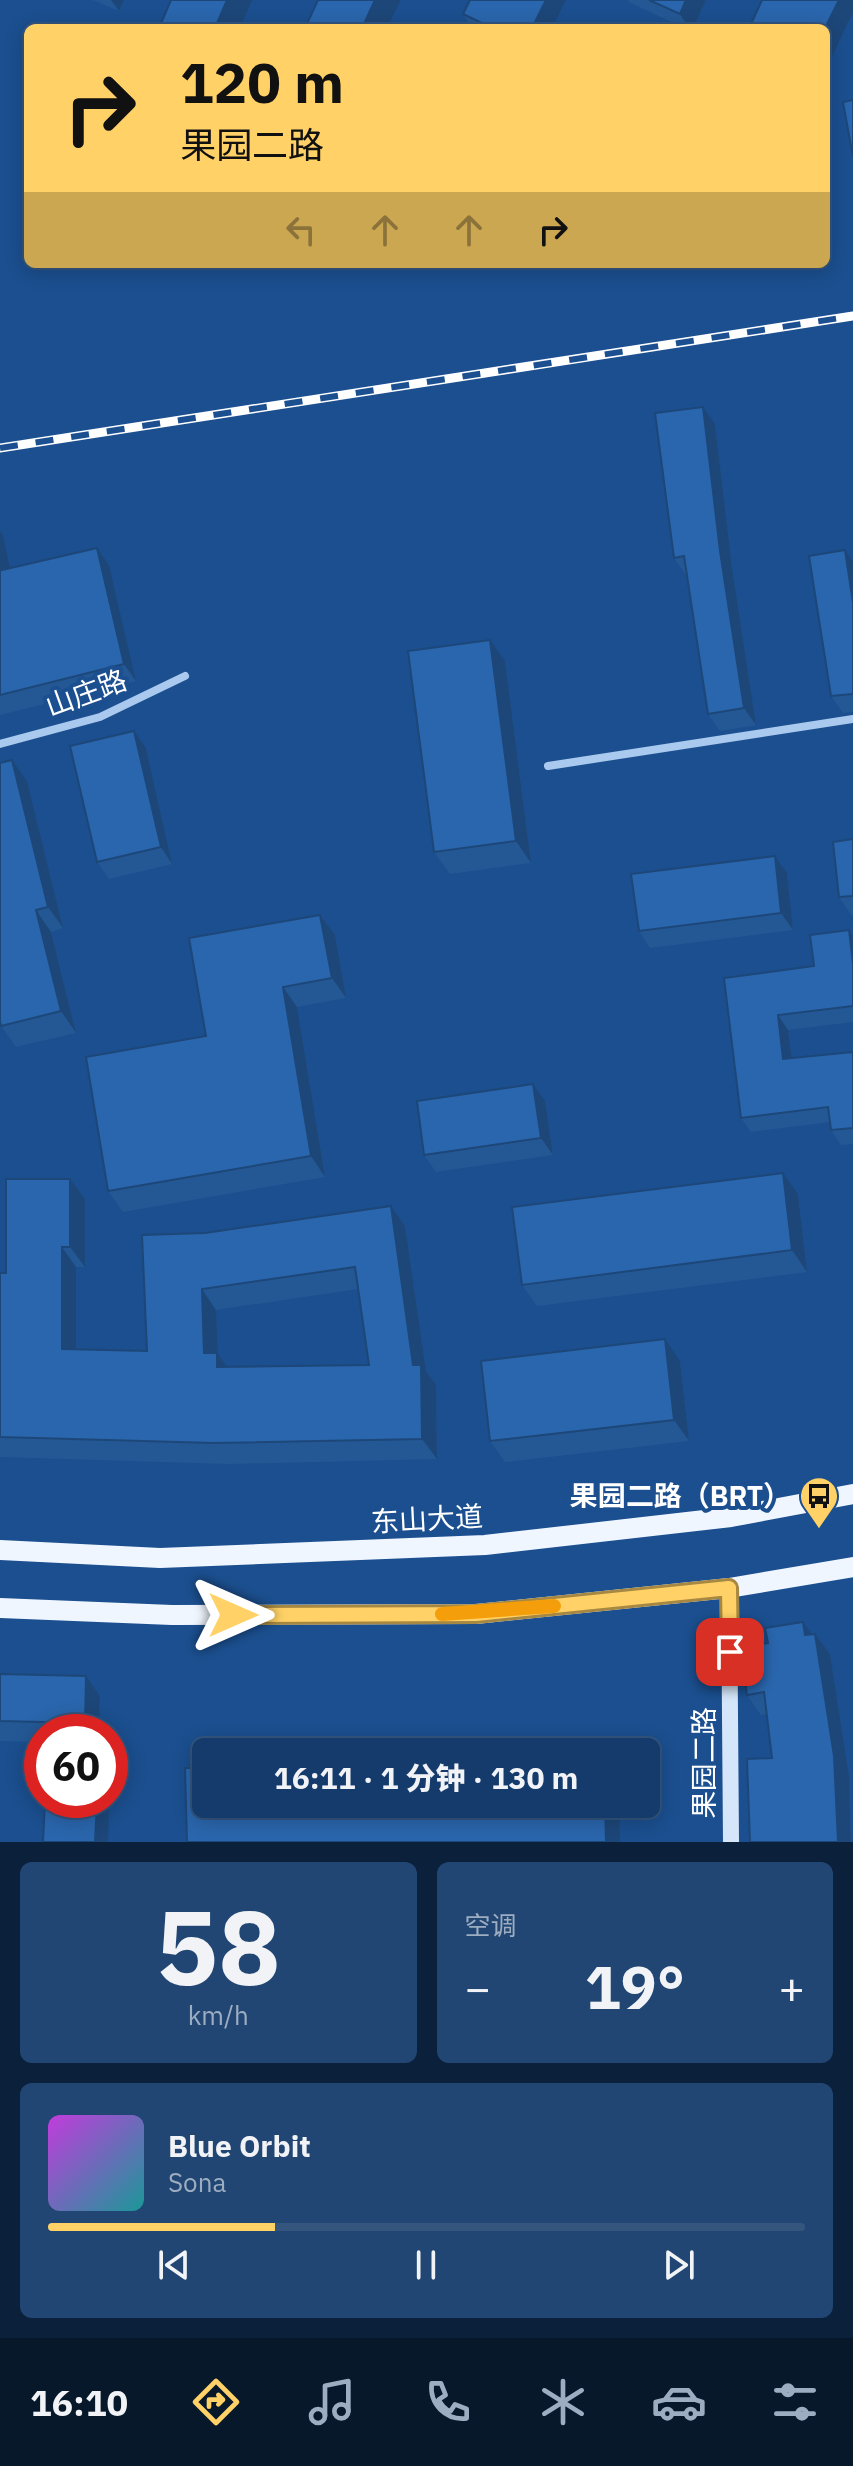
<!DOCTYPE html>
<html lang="zh">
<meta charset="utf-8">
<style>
:root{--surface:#143b6b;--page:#214673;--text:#f1f3f6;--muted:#9dadc1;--line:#33557e;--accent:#ffd166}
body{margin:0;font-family:"IBM Plex Sans","Noto Sans SC",sans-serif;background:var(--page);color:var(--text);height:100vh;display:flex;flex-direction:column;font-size:30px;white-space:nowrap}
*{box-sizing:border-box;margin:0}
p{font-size:26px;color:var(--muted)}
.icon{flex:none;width:44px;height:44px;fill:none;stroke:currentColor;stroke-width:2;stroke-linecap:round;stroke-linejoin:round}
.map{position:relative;height:1842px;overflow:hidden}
.sheet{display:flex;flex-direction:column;gap:20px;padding:20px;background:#0b203b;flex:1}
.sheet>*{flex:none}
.hud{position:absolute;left:24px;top:24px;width:806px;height:244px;border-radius:12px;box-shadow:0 4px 20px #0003,0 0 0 2px var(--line);background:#ffd166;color:#111;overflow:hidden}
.speed{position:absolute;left:24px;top:1714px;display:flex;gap:16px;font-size:40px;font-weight:700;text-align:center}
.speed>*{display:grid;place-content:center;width:104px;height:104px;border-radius:50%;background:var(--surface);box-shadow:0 4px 20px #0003,0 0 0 2px var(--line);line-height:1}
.speed .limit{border:12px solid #d22;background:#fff;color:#111}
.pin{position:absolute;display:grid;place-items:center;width:68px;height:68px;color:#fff;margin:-34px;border-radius:16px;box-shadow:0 4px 12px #0006}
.me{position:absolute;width:88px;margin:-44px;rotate:90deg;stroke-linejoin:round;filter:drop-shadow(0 0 6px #0008)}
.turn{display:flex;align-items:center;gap:28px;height:168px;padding:0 24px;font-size:36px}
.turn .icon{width:104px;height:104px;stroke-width:2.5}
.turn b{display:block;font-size:56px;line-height:68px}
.lanes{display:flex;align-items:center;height:76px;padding:0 24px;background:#0003;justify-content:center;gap:40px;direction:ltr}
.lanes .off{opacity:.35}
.big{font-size:60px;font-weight:800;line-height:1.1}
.sheet .card{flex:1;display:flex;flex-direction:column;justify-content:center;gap:12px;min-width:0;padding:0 28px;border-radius:12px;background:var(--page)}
.sheet .dial{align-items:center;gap:0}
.dial b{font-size:104px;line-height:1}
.song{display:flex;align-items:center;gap:24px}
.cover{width:96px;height:96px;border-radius:12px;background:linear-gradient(135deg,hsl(290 70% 55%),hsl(180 70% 35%))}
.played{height:8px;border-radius:4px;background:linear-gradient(90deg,var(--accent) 30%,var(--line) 30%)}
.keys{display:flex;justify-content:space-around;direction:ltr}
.heat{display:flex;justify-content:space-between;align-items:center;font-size:44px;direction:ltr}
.sheet .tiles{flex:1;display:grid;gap:20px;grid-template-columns:1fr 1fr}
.card:last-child{grid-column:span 2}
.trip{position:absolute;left:192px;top:1738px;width:468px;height:80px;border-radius:12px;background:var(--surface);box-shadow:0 4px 20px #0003,0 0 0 2px var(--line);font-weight:800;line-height:80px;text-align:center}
.tabs{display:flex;height:128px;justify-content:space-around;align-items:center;background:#08182b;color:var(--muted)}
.tabs .icon{width:56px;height:56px}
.tabs .on{color:var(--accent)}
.tabs b{font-size:36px;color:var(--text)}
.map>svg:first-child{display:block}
</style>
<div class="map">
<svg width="853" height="1842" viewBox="0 0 853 1842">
<rect width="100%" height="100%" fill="#1b4f8f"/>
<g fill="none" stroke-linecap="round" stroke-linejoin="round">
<!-- street -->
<path stroke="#a9c9ee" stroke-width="8" d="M0,744L100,717L185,676
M548,766L853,719"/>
<!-- secondary -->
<path stroke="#d6e6fa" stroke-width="16" d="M729,1588L731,1842"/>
<!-- primary -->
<path stroke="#f0f6ff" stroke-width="20" d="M0,1550L160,1558L485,1545L731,1517L853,1494
M0,1608L172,1615L476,1614L729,1588L853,1567"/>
<defs>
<path id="rail" d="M0,448L853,316"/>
</defs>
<!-- rail casing -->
<use href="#rail" stroke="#fff" stroke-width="9"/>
<!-- rail -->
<use href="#rail" stroke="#1b4f8f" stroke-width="6" stroke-dasharray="18" stroke-linecap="butt"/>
</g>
<!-- wall -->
<path fill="#245895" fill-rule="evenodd" d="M93,0H124L119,11Z
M628,0H706L693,28H684L629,2Z
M463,14L552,28H472Z
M715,424L732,568L756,725L720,731L708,714L686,575L674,558Z
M0,531L3,535L10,568L97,548L109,565L136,681L0,715Z
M853,562V712L843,713L831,696Z
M505,661L531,863L450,874L434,852Z
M146,748L172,864L109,879L97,862Z
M12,760L27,781L63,928L51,932L76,1033L16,1047L1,1026Z
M853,839V916H852L839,897Z
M775,856L787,873L793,930L650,948L639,931Z
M320,915L335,935L346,998L297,1007L325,1177L123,1212L108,1191L206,1036Z
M849,930L853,936V1022L788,1030L792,1058L853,1052V1144L841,1145L831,1130L830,1122L751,1132L741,1118L724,978L814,966Z
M545,1101L553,1155L436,1172L424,1155Z
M783,1173L798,1194L807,1272L537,1306L522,1285Z
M70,1179L85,1199V1267H76V1349L147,1351L205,1233L391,1206L405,1226L426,1371L436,1385L437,1459L229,1464L0,1457V1273H6ZM358,1289L369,1365L227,1367L218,1354L216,1310Z
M680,1361L689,1441L505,1462L490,1441Z
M815,1634L830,1654L849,1776L851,1842H750L772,1758L766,1714L761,1715L747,1695L812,1635Z
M0,1674L86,1676L100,1696L99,1732H42V1742L0,1741Z"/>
<!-- shaded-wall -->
<path fill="#1d4779" d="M111,0H124L119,11Z
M227,0H252L240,28H215Z
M375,0H401L387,28H362Z
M546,0H566L552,28H532Z
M686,0H706L693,28H689L680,14Z
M839,0H853V12L826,69V28Z
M703,407L715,424L732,568L756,725L744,708L720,551Z
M0,531L3,535L14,587L2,570L0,559Z
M97,548L109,565L136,681L124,664Z
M845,550L853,562V603Z
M490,640L505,661L531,863L516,841Z
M134,731L146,748L172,864L161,847Z
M12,760L27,781L63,928L48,907Z
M775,856L787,873L793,930L781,913Z
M36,910L51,932L76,1033L61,1011Z
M320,915L335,935L346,998L332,978Z
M849,930L853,936V964Z
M283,987L297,1007L325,1177L311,1156Z
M778,1015L788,1030L794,1074L783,1059Z
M533,1084L545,1101L553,1155L541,1138Z
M783,1173L798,1194L807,1272L792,1250Z
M70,1179L85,1199V1267L70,1247Z
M391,1206L405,1226L426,1371L436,1385L437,1459L422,1439L413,1365Z
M62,1247L76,1267V1369L62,1349Z
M202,1289L216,1310L218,1354L232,1374L231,1388L204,1353Z
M665,1339L680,1361L689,1441L674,1420Z
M803,1622L817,1641L815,1634L830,1654L849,1776L851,1842H838Z
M86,1676L100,1696L99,1732H91L85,1723Z
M97,1800H109L108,1842H95Z
M605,1804H619L620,1842H606Z"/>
<!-- building -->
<path fill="#2a66ad" stroke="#1d4779" stroke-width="2" fill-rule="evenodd" d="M171,0H227L215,28H159Z
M318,0H375L362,28H305Z
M470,0H546L532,28H492L463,14Z
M649,0H686L680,14Z
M762,0H839L825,28H759L751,24Z
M853,100V157L843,102Z
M703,407L720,551L744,708L708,714L684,556L674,558L655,413Z
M97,548L124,664L0,695V559L2,570Z
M845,550L853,603V694L831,696L809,556Z
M490,640L516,841L434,852L408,651Z
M134,731L161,847L97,862L70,746Z
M12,760L48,907L36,910L61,1011L1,1026L0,1021V763Z
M853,839V896L839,897L833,842Z
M775,856L781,913L639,931L631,874Z
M320,915L332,978L283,987L311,1156L108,1191L86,1057L206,1036L189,938Z
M849,930L853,964V1006L778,1015L783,1059L853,1052V1128L831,1130L828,1107L741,1118L724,978L814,966L810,935Z
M533,1084L541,1138L424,1155L417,1101Z
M783,1173L792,1250L522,1285L512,1207Z
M6,1179H70V1247H62V1349L147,1351L142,1235L205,1233L391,1206L413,1365H421L422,1439L214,1443L0,1437V1273H6ZM355,1267L369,1365L217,1367V1353H204L202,1289Z
M665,1339L674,1420L490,1441L481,1361Z
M803,1622L805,1635L815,1634L834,1756L838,1842H750L747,1759L772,1758L764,1692L747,1695L740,1646L768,1643L765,1628Z
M0,1674L86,1676L85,1723L0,1721Z
M185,1768H206V1804H605L606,1842H187Z
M45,1800H97L95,1842H43Z"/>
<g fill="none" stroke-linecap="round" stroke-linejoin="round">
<defs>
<path id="route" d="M233,1615L476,1614L729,1588L730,1652"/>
</defs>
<!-- route casing -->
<use href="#route" stroke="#a68842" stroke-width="20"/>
<!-- route -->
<use href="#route" stroke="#ffd166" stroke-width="14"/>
<!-- slow -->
<path stroke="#f59e0b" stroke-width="14" d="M442,1614L554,1606"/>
</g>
<!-- icons -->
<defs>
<symbol id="bus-pin" viewBox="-11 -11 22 30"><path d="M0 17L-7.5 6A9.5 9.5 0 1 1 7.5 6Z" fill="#ffd166" stroke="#1b4f8f"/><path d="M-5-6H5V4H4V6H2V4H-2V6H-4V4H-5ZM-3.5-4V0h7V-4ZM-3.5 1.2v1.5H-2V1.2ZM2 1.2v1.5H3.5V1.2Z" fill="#111"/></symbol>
</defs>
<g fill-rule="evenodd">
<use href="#bus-pin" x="797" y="1474" width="44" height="60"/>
</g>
<g text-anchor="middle" stroke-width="8" stroke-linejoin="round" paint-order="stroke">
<!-- street labels -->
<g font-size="28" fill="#fff" stroke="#1b4f8f">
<text transform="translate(86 693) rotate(-20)" y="10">山庄路</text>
<text transform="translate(427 1519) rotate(-3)" y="10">东山大道</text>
<text transform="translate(704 1763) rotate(-90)" y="10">果园二路</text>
</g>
<!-- poi labels -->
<g font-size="28" font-weight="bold" fill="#fff" stroke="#1b4f8f" text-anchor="end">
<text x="791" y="1506">果园二路（BRT）</text>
</g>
</g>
</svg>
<div class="speed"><div class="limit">60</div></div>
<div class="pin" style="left:730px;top:1652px;background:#d93025"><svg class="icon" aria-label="arrive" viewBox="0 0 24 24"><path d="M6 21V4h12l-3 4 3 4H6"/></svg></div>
<svg class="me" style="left:233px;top:1615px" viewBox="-20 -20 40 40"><path d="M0-17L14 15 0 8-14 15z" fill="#ffd166" stroke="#fff" stroke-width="4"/></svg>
<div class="trip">16:11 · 1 分钟 · 130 m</div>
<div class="hud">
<div class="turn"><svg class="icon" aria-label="right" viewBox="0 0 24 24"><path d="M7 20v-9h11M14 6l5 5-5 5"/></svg><div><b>120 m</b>果园二路</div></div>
<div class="lanes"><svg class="icon off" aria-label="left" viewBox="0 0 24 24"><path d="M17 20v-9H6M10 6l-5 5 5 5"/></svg><svg class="icon off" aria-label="ahead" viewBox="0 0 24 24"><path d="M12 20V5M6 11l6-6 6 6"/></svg><svg class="icon off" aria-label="ahead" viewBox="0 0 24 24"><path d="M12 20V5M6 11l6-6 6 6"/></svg><svg class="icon" aria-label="right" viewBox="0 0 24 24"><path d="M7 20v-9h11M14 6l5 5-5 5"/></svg></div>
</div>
</div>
<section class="sheet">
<div class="tiles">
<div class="card dial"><b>58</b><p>km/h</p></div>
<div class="card"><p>空调</p>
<div class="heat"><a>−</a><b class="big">19°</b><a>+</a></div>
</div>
<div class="card">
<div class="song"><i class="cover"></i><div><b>Blue Orbit</b><p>Sona</p></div></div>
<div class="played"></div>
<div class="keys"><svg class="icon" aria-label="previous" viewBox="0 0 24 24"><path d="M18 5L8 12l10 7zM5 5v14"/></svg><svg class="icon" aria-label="pause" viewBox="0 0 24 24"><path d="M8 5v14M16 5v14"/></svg><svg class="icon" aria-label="next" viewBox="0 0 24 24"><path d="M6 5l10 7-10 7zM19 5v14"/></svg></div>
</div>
</div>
</section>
<nav class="tabs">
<b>16:10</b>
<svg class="icon on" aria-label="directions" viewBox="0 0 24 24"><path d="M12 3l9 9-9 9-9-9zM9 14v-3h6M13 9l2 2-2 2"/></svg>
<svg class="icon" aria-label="music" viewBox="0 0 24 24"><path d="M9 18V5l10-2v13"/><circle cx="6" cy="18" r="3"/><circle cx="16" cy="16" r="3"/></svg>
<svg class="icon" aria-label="phone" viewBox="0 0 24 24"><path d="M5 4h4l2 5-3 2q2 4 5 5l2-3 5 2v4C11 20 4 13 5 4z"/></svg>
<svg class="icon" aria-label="climate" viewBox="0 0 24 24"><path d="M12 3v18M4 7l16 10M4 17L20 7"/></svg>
<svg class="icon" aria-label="car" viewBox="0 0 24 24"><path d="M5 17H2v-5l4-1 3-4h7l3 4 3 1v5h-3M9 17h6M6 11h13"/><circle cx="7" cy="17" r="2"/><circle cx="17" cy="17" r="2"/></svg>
<svg class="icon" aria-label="filters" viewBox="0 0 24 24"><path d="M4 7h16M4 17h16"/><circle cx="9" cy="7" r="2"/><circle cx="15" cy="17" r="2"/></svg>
</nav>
